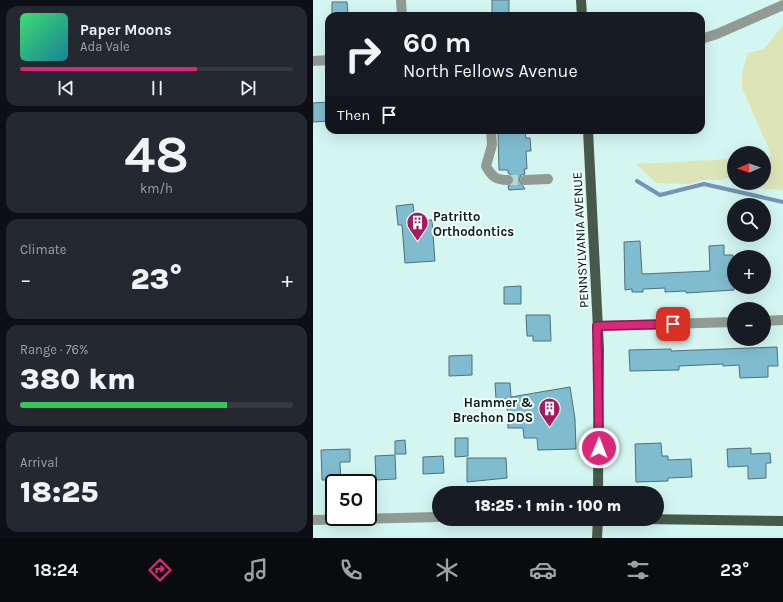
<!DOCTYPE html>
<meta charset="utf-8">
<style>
:root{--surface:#171b24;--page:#242831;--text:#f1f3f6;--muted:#9ea1a6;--line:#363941;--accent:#db2777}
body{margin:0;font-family:Karla,sans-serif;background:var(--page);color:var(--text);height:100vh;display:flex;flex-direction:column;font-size:15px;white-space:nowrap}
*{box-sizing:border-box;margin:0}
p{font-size:13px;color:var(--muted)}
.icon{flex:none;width:22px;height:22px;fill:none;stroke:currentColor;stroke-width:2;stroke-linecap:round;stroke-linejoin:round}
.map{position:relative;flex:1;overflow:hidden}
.side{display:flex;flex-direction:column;gap:6px;padding:6px;background:#0d0f14;width:313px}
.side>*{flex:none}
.top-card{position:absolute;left:12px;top:12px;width:380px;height:122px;border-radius:12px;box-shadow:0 4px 16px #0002;background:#171b24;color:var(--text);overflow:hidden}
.needle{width:26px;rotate:268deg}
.buttons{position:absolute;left:414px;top:146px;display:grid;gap:8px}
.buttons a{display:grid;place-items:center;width:44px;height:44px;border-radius:50%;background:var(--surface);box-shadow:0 4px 16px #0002;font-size:20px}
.speed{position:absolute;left:12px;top:474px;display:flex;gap:8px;font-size:20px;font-weight:700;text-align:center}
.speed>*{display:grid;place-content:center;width:52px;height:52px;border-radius:50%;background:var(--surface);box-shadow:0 4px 16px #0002;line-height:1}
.speed .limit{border:2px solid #111;border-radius:6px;background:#fff;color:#111}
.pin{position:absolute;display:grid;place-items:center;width:34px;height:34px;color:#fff;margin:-17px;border-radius:8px;box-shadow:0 2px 6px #0006}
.me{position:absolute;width:44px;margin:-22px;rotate:1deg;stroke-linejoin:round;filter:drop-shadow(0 0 3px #0008)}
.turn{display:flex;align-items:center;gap:14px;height:84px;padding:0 12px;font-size:18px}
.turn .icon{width:52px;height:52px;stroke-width:2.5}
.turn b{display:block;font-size:28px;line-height:34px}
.then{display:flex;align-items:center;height:38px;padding:0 12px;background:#0003;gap:8px;font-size:15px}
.big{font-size:30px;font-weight:800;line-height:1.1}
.side .card{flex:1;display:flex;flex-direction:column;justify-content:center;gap:6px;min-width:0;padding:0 14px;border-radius:12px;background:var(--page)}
.side .dial{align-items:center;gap:0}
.dial b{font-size:52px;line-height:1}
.song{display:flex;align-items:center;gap:12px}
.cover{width:48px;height:48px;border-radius:6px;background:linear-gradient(135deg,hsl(140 70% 55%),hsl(190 70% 35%))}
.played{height:4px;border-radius:2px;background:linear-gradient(90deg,var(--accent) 65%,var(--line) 65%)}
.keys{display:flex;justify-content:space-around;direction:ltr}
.heat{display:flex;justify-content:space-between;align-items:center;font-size:22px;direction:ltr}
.charge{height:6px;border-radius:3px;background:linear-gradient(90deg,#34c759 76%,var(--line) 0)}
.trip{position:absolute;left:119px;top:486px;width:232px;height:40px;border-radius:20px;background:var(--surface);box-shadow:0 4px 16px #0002;font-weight:800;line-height:40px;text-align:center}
.tabs{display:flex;height:64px;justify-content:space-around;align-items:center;background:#090b0e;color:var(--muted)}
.tabs .icon{width:28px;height:28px}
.tabs .current{color:var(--accent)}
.tabs b{font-size:18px;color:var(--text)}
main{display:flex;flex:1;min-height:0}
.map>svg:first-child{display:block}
</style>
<main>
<section class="side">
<div class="card">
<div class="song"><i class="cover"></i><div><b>Paper Moons</b><p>Ada Vale</p></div></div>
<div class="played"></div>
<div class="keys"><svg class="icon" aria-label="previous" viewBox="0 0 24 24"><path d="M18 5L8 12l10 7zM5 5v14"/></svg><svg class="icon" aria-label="pause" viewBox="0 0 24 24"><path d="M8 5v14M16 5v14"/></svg><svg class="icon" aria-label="next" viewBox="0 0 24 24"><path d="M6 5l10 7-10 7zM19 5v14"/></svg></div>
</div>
<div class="card dial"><b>48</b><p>km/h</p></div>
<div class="card"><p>Climate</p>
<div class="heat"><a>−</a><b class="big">23°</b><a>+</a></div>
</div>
<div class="card"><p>Range · 76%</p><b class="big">380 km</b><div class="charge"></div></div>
<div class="card"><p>Arrival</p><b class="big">18:25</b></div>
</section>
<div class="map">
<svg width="470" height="538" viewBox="0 0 470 538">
<rect width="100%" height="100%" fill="#d3f6f0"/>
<!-- green -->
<path fill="#dde5b8" d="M470,25V190L444,188L440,183H451V157L459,156L429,88V73L435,53L451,49Z
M421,159V175L409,180H391L376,184L343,183L323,164Z"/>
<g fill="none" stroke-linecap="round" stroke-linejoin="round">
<!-- stream -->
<path stroke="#7493b9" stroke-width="4" d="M324,181L347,195L391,184L470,202"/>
</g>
<!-- building -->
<path fill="#80bccf" stroke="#526f78" d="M179,0H196V16H179Z
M19,2H34L35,14H19Z
M16,102V121L0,122V103Z
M185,130H212L213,138H217L218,151H213L214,169H211L212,174L208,175L206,180L212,189L196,190L195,186L201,183V177L195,173V170H186Z
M100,204L102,221L119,220L122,261L92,263L89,225H85L83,206Z
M327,241L329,274L397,271L396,246L411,245V255H420L421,290L373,293V291L352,292V288L330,289V292H319V289L312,290L311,242Z
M208,286V304H191V287Z
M213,315H237L238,341H220V336H214Z
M464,347L465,366H455V377L427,378L426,365L410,366V364L366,366V370L317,371L316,350L358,349V351Z
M159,355V375L136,376V356Z
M182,383H197L198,397L257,387L262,419L263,449L225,450L224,438H211L210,428H195L194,399H183Z
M142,438H155V456L142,457Z
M92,440L93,454H82V441Z
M348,443L349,456H355V460L378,459L379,477L355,478V481L323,482L322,444Z
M438,448V454L457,453L458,463H453V478L435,479V466L415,467L414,449Z
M37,449V462H27L28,483H13V480H9L8,450Z
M82,455L83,479L63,480L62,456Z
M130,456L131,473L110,474V457Z
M154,458H193L194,478L154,482Z"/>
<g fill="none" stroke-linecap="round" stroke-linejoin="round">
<!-- minor-tunnel -->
<path stroke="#b5d5cf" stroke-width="10" stroke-dasharray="10 5" stroke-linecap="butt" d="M195,180H212"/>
<!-- minor -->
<path stroke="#919b93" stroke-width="10" d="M88,0L89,16
M388,39L404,34L470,5
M0,61L16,60
M178,130L179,145L173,166C179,177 183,180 195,180
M212,180L235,179
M451,321L470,320
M284,326L421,322
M0,520L126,517"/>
<!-- major -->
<path stroke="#47594b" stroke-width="10" d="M268,0L269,16
M275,130L286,349L285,493
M330,519L470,521
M284,538L285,519"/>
</g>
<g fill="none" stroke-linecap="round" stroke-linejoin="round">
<defs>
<path id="route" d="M286,448L284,326L360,324"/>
</defs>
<!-- route casing -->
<use href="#route" stroke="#8e194d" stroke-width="10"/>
<!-- route -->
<use href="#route" stroke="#db2777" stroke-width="7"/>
</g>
<!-- icons -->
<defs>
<symbol id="building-pin" viewBox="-11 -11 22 30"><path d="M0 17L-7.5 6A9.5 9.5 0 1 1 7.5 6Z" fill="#a71a5d" stroke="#f0fefc"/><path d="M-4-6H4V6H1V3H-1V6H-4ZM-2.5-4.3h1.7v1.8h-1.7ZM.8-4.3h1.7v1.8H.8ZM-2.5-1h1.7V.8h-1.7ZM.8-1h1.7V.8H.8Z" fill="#fff"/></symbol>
</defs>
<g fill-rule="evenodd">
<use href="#building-pin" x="92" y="210" width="25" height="34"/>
<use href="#building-pin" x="224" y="396" width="25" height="34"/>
</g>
<g text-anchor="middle" stroke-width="4" stroke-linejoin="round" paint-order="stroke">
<!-- poi labels -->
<g font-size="13" font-weight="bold" fill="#0b1816" stroke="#f0fefc" text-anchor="start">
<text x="120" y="221">Patritto<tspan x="120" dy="15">Orthodontics</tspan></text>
<text x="220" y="407" text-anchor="end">Hammer &amp;<tspan x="220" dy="15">Brechon DDS</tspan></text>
</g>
<!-- street labels -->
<g font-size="13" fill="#0b1816" stroke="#f0fefc">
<text transform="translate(267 240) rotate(-93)" y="5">PENNSYLVANIA AVENUE</text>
</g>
</g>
</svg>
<div class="buttons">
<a><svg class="needle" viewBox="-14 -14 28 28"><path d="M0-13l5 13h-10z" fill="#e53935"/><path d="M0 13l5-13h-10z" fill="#9ea1a6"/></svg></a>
<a><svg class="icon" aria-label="search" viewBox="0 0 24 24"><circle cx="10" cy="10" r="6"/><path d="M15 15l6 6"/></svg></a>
<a>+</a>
<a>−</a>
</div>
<div class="speed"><div class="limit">50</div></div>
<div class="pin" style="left:360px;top:324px;background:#d93025"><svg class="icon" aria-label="arrive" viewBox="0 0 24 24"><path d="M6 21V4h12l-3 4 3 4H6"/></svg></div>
<svg class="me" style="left:286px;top:448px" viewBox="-20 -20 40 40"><circle r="17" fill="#db2777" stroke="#fff" stroke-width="3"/><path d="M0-11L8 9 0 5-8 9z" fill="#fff"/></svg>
<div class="trip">18:25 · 1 min · 100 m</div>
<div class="top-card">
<div class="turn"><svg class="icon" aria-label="right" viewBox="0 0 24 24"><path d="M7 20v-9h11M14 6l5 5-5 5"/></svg><div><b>60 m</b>North Fellows Avenue</div></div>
<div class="then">Then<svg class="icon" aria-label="arrive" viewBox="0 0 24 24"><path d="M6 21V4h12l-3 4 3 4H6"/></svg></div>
</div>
</div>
</main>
<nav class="tabs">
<b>18:24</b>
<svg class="icon current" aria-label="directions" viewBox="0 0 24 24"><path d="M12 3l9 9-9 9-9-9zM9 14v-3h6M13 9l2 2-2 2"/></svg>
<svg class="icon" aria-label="music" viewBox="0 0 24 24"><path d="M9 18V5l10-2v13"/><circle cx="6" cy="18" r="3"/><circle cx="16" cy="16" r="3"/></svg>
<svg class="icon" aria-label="phone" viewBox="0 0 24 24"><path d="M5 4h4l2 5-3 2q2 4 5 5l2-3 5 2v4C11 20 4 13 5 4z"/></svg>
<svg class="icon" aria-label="climate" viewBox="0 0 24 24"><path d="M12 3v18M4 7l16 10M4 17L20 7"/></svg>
<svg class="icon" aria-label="car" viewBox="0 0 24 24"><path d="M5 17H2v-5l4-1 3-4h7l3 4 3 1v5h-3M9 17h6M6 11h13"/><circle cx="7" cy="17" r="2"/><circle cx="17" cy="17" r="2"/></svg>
<svg class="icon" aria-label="filters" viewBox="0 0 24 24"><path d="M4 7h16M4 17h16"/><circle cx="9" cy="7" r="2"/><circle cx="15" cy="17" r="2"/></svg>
<b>23°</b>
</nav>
